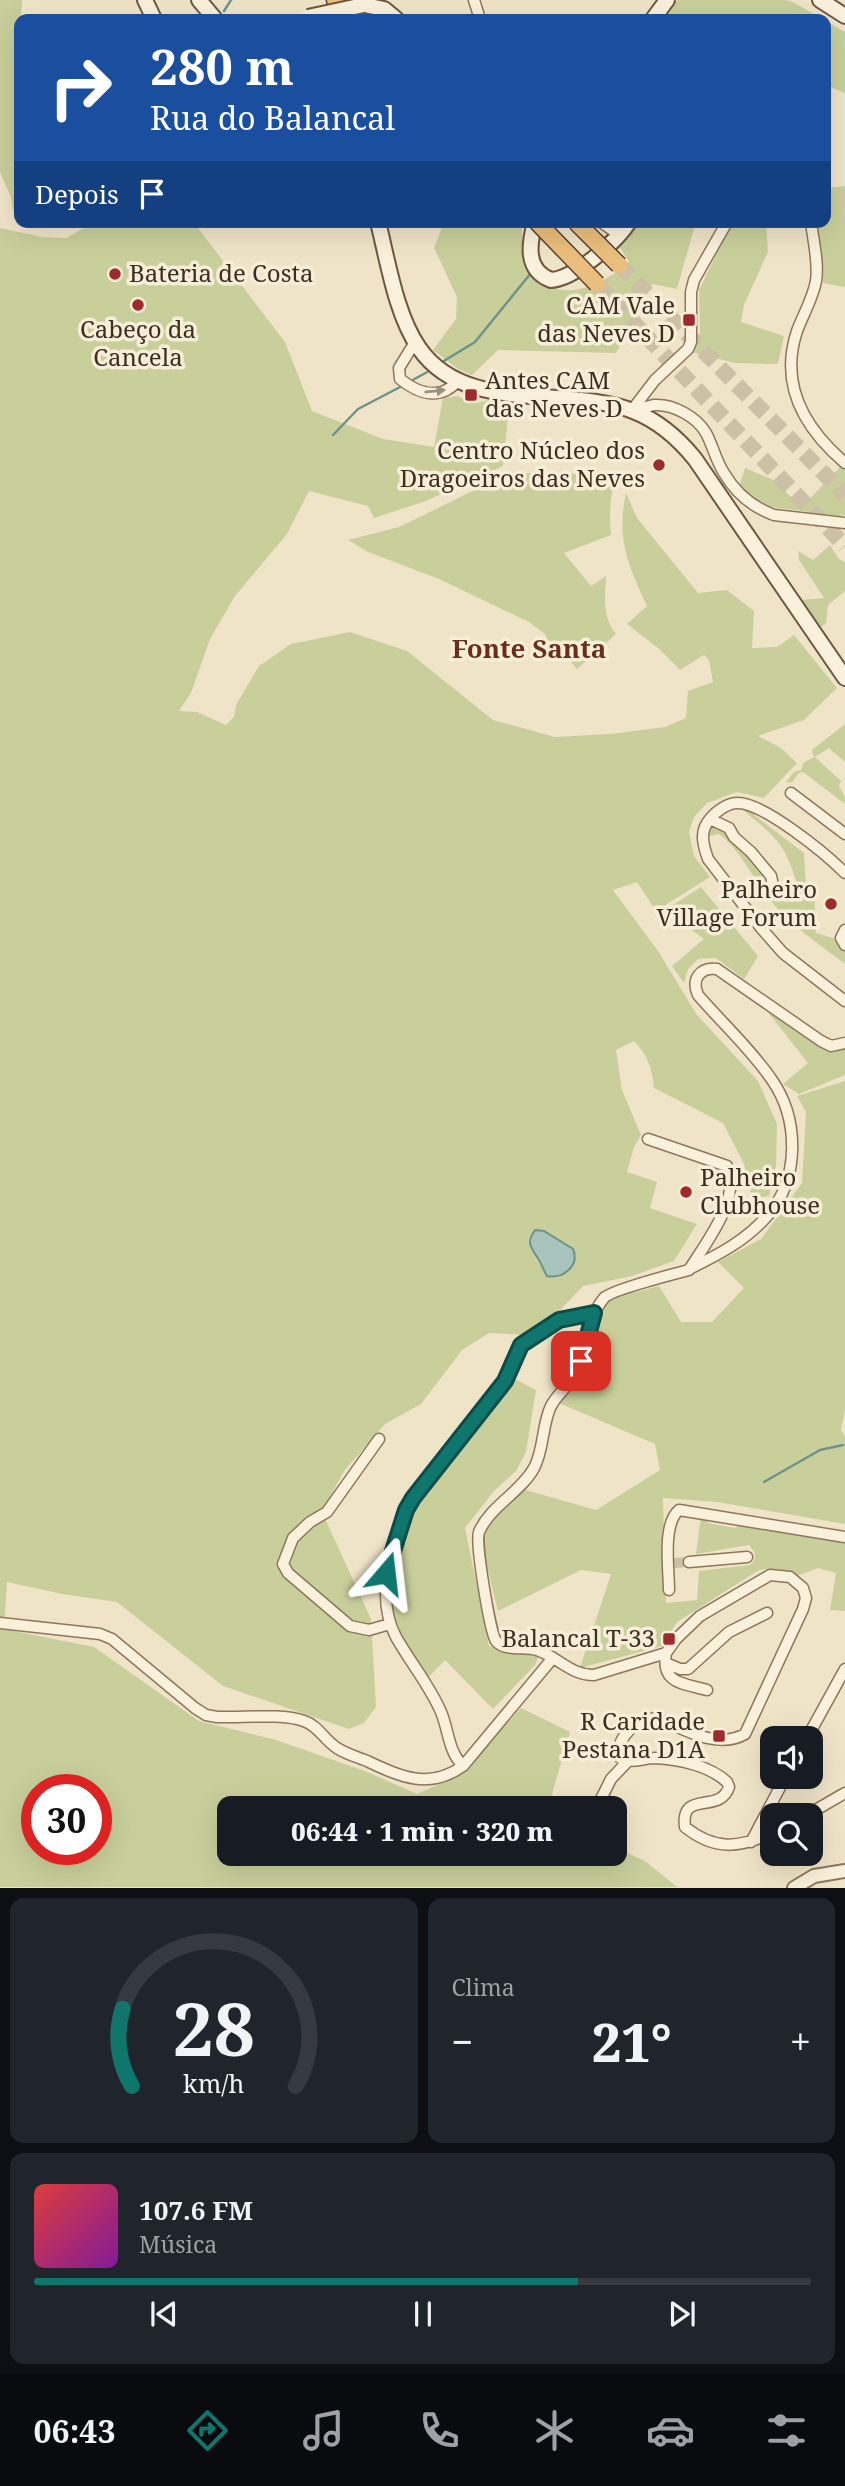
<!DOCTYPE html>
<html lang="pt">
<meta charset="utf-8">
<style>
:root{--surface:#171b24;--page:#20242c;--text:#f1f3f6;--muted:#9ea1a6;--line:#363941;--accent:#0f766e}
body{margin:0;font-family:"Noto Serif",serif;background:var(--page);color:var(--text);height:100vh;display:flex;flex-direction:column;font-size:26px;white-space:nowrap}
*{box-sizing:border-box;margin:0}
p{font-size:23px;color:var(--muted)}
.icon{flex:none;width:38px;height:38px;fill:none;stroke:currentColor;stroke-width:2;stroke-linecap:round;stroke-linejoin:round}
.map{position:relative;height:1888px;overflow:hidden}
.side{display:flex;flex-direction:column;gap:10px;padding:10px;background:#0d0f14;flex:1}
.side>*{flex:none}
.hud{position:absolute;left:14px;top:14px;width:817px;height:214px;border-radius:14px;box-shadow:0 7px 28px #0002;background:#1a4fa0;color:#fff;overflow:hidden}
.buttons{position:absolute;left:760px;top:1726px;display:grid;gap:14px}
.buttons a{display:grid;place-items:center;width:63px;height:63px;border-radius:14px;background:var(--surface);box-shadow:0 7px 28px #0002;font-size:35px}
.speed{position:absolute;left:21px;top:1774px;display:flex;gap:14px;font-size:35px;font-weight:700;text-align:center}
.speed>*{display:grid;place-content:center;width:91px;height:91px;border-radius:50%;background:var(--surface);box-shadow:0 7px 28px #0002;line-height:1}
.speed .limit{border:10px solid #d22;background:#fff;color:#111}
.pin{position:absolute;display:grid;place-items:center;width:60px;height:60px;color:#fff;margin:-30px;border-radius:14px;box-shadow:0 4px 10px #0006}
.me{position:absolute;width:77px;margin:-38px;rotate:17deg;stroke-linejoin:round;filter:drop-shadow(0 0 5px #0008)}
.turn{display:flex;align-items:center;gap:24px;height:147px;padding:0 21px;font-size:32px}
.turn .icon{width:91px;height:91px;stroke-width:2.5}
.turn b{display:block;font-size:49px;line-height:60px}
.then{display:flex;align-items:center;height:66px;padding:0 21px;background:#0003;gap:14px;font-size:26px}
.big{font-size:52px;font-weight:800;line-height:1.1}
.side .widget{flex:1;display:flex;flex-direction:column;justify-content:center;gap:10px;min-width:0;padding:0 24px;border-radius:14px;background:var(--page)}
.side .dial{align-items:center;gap:0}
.dial svg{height:182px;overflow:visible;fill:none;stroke:var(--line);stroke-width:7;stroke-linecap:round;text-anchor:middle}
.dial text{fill:var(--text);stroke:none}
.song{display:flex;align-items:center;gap:21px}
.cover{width:84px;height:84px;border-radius:10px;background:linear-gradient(135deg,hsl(0 70% 55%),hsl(290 70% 35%))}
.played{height:7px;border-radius:4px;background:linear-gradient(90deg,var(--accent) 70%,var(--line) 70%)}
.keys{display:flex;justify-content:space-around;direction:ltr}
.heat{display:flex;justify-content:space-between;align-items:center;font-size:38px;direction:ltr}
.side .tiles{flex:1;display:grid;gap:10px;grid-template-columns:1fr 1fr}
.widget:last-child{grid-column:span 2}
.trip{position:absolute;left:217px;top:1796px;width:410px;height:70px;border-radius:14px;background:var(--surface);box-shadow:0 7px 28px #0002;font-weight:800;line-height:70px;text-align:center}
.dock{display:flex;height:112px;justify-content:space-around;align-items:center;background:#090b0e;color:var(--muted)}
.dock .icon{width:49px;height:49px}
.dock .active{color:var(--accent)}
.dock b{font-size:32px;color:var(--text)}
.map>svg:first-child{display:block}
</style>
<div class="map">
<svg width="845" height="1888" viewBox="0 0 845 1888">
<rect width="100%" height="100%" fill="#f0e4c8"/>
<!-- green -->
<path fill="#c9cf9b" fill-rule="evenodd" d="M0,0H22L21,19H19V202L13,211L11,197L0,172Z
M678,0H784L791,1L823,19H659L667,8Z
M826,21L845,32V93L826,85Z
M845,186V287L823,283L818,222H826V188Z
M95,222L194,223L285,342L312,411L383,439L434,447L443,398L457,396L476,403L494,399L510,400L503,466L426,501L374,518L368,506L309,491L287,534L235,596L210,639L191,693L179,711L197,712L226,725L234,717L236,705L259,666L291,644L350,632L407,651L493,720L555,737L610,734L665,727L686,718L688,691L713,682L709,660L704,655L680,670L658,648L627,624L647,606C628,565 616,539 626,493L637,518L698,593L727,590L754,611L752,648L777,647L794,635L837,688L804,720L758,736L781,748L797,763L764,798L737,792L707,803L694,817L689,832L694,856L710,877L656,911L637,882L613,890L658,951L697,1015L758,1081L777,1124L776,1166L769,1196L761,1197L751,1195L744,1164L723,1123L654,1088C652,1069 648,1055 634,1041L616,1050L622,1090L641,1135L634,1147L627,1172L657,1182L650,1208L697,1224L674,1261L632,1276L583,1286L552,1319L529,1335L489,1333L462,1350L421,1404L385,1424L344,1471L322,1512L371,1619L376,1707L364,1723L349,1729L223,1686L117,1602L62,1594L7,1582L4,1629L94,1647L199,1721L276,1740L365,1771L417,1794L460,1775L521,1708L570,1732L552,1794L555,1808H229V1853H614V1847L645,1861L677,1887H0V228L42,237L66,238ZM37,1790H96V1850H37Z
M444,222H523C520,246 522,255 538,272C541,276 545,282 549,285C572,301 612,278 629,262L618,244L631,222H696L677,289L652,284L616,353L498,350L472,375L458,369L433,350L456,319L457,297L434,248Z
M732,222H766L768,252L744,305L741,322L784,336L778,364L735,363L692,352L700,333L699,290Z
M840,467L845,470V515L839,516L771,507L738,490L745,468L776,481L801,508Z
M525,473L613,474L616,476C610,496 609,514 611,535L564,553L591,586L606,576C605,597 602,617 616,634L577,669L558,647L550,648L545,634L529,622L439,579L368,552L348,540L399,527L489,483Z
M830,545L839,559L845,562V591L828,605L826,623L819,629L800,600L824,598L799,560L798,551L813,560Z
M845,724V762L829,748L815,757L841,781L839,786L845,797V804L803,772L799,773L791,783L786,782L794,772L801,770L803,763L814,757L812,750Z
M739,807L756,811L754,815L804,853L806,888L814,890L816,933L833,938L845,946V964C818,943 789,925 768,897C752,877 739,848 719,834L709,836V829L713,825L726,832L748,854L768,879L770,893L774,899L799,891C786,843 777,838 739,807Z
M701,887L758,956L744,979L716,958L698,959L688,969L684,983L672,966L704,939L665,910Z
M763,1006L828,1051L845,1049V1075L799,1094L783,1084L808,1063Z
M845,1081V1409L841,1430L845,1436V1524L717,1502L663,1498L666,1603L697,1600L699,1571L750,1565L754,1561L755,1553L749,1545L696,1554L701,1516L706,1517L708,1523L735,1528L740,1524L845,1541V1611L830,1610L836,1573L818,1568L797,1576C784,1570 773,1568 759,1570L677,1622L662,1646L580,1668L611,1574L581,1570L498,1611L479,1534L519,1488L596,1510L660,1470L655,1444L559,1403L577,1381L594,1317L605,1300L659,1286L681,1322H712L744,1288L718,1262L761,1239L802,1183L806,1112L797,1096Z
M515,1379L536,1390L526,1452L516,1471L494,1491L465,1528L489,1646L534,1653L538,1658L535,1665L493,1709L445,1660L427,1679L394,1625L388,1582L414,1501Z"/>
<!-- water -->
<path fill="#a9c4bc" stroke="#6f938a" stroke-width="2" d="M535,1230L544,1231L573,1249C580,1266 563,1279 547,1276C544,1271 542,1265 539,1260C532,1248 525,1244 535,1230Z"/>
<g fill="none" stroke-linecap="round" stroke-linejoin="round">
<!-- stream -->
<path stroke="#6f938a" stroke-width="2.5" d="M224,11L231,0
M439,364L475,342L531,273
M409,382L431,370
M333,435L358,409L404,385
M764,1482L820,1450L843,1445"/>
<!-- minor-tunnel -->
<path stroke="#ccc0a6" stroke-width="10" stroke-dasharray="10 5" stroke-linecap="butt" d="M674,1563L689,1562"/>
<!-- trunk-tunnel -->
<path stroke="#ccc0a6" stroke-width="16" stroke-dasharray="16 8" stroke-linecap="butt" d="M619,265L845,495
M597,284L845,546"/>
<defs>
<path id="minor" d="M474,0L480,19
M601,222L619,235
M811,222C813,240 819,263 816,281C813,298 803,315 797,331C779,385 804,428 845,463
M415,342L399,368L400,379C419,394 440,401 458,381
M632,410L655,380L688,349L691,342V292L694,280L727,222
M633,410C640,409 648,406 655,405C673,404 697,417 706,433C713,446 716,461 724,473C735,492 752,507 774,515L845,523
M791,793L845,834
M710,819L729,828L734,837L751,852L771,876L775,894
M845,873C826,854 763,802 737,803C728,803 716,811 710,819C699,831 703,845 708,859L761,928L783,953L845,1001
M845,930L841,938L845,945
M648,1139L727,1166C742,1198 705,1244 689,1270C674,1274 611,1290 604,1298C587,1318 587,1349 576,1372C570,1385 557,1394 551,1406C542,1424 544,1450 534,1468C521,1492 490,1506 479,1532C475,1542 490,1632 496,1641C505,1652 525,1646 537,1650C558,1657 570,1675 594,1675L666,1653
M689,1269C718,1255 747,1240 768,1215C800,1178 799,1119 772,1080C751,1049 722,1023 698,995C691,979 700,967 717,969L821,1041L831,1046L845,1043
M379,1439L327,1512L310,1522L293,1538L283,1564L288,1573L350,1626L369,1630L390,1624
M689,1562L747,1557
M669,1590C669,1569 662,1524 679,1510L845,1537
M0,1623L100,1634L112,1639L195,1708L206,1715L217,1717C242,1718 281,1713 304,1721C319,1726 324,1740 337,1748C346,1754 357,1757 367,1761C401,1777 429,1790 463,1766L552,1659
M666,1663L680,1669H688L729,1632L767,1613
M707,1690C684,1683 661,1685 666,1653L676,1639L700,1616L770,1575L790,1577L803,1588L806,1598L803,1609L745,1734C717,1750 684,1729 657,1718C637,1719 618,1735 618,1756L623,1760C634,1763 644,1758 655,1758C679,1759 710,1766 727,1782L729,1787C720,1815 680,1789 685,1827C715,1851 739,1848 772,1833
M807,1738L845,1669
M463,1766C448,1751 449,1731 441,1712C430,1686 410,1662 396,1637C374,1596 392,1536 413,1498L505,1381L521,1345L560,1320L594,1313
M601,1799L611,1779L628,1761
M807,1815L845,1793
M751,1842L786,1776"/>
<path id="tertiary" d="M794,1888L814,1876L845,1871"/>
<path id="secondary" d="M145,0L154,19
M199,0L215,19
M820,0L845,16
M364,5L384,9L396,19
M653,19L667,0
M378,222C388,262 396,315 419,348C465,415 565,385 633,411C659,421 678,438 695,459L845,678
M535,222C529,244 525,270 551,280C574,279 616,242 629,222"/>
<path id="trunk" d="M335,0L354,19"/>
</defs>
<!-- minor casing -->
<use href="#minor" stroke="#8d765c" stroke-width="13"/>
<!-- tertiary casing -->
<use href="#tertiary" stroke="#8d765c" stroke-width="16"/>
<!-- secondary casing -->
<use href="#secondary" stroke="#6f573f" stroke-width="18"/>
<!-- trunk casing -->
<use href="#trunk" stroke="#5b4430" stroke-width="19"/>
<!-- minor -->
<use href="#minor" stroke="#faf1dc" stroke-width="10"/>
<!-- tertiary -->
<use href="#tertiary" stroke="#faf1dc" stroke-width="12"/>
<!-- secondary -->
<use href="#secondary" stroke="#faf1dc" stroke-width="14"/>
<!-- trunk -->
<use href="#trunk" stroke="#eabe7c" stroke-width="16"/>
<defs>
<path id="secondary-bridge" d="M308,17L364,5"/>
<path id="trunk-bridge" d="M537,222L597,284
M576,222L619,265"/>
</defs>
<!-- secondary-bridge casing -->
<use href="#secondary-bridge" stroke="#6f573f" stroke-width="18" stroke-linecap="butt"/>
<!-- trunk-bridge casing -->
<use href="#trunk-bridge" stroke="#5b4430" stroke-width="19" stroke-linecap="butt"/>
<!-- secondary-bridge -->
<use href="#secondary-bridge" stroke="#faf1dc" stroke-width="14"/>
<!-- trunk-bridge -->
<use href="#trunk-bridge" stroke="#eabe7c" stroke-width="16"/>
</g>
<!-- one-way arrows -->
<defs><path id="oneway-solid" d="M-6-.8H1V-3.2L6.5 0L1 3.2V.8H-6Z" transform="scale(1.75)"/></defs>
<use fill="#9c907e" href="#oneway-solid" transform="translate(435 391) rotate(-6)"/>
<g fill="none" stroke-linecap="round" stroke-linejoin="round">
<defs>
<path id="route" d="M386,1573L406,1510L413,1498L505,1381L521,1345L559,1320L594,1313L581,1361"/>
</defs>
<!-- route casing -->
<use href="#route" stroke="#0a4d48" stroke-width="18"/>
<!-- route -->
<use href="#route" stroke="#0f766e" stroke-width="12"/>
</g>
<!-- markers -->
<g fill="#9e2a2b" stroke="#f7eed8" stroke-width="2.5">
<circle cx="115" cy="274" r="7"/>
<circle cx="138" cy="305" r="7"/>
<rect x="682" y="313" width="14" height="14" rx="3.5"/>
<rect x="464" y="388" width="14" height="14" rx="3.5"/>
<circle cx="659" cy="465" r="7"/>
<circle cx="831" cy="904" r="7"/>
<circle cx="686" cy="1192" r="7"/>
<rect x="662" y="1632" width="14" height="14" rx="3.5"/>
<rect x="712" y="1729" width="14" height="14" rx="3.5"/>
</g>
<g text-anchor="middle" stroke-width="7" stroke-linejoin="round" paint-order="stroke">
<!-- poi labels -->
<g font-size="24" fill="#3d2e20" stroke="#f7eed8" text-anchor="end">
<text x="129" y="282" text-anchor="start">Bateria de Costa</text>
<text x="675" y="314">CAM Vale<tspan x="675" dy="28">das Neves D</tspan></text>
<text x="138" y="338" text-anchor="middle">Cabeço da<tspan x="138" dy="28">Cancela</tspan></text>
<text x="485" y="389" text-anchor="start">Antes CAM<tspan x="485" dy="28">das Neves D</tspan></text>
<text x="645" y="459">Centro Núcleo dos<tspan x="645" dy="28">Dragoeiros das Neves</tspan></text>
<text x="817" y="898">Palheiro<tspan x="817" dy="28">Village Forum</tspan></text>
<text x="700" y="1186" text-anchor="start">Palheiro<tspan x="700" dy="28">Clubhouse</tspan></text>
<text x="655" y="1647">Balancal T-33</text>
<text x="705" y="1730">R Caridade<tspan x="705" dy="28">Pestana D1A</tspan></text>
</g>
<!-- neighbourhood labels -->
<g font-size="26" font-weight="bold" fill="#6b2e1e" stroke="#f7eed8">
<text x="529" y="658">Fonte Santa</text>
</g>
</g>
</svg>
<div class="buttons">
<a><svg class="icon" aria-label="sound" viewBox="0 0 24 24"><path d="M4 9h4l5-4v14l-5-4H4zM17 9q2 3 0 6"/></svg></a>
<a><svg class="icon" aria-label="search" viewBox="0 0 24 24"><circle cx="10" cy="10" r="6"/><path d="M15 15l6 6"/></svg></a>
</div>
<div class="speed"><div class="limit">30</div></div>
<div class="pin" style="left:581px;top:1361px;background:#d93025"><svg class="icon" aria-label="arrive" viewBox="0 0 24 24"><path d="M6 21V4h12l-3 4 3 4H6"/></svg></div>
<svg class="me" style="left:386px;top:1573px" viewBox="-20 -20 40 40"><path d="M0-17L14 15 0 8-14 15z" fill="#0f766e" stroke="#fff" stroke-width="4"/></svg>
<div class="trip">06:44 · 1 min · 320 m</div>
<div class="hud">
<div class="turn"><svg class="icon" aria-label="right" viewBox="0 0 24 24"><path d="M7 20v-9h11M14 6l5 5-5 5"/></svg><div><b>280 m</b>Rua do Balancal</div></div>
<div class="then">Depois<svg class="icon" aria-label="arrive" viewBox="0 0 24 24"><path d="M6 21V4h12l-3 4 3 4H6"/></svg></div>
</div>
</div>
<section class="side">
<div class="tiles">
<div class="widget dial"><svg viewBox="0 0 100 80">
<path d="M14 69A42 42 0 1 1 86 69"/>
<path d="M14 69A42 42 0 0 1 10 35" stroke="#0f766e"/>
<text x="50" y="56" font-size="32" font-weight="700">28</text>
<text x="50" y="72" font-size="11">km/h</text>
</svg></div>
<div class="widget"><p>Clima</p>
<div class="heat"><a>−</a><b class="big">21°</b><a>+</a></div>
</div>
<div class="widget">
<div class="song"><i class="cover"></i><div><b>107.6 FM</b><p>Música</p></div></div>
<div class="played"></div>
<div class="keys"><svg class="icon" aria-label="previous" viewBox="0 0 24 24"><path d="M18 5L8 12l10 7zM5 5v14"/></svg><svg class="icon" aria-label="pause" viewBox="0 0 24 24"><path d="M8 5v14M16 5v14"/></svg><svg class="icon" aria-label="next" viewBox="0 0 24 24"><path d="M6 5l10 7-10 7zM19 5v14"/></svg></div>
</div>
</div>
</section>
<nav class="dock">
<b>06:43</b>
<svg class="icon active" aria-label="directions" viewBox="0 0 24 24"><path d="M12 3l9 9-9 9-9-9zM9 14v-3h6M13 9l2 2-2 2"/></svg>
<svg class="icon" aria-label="music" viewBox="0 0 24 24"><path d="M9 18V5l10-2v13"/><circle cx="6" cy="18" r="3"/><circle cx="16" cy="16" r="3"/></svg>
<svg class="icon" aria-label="phone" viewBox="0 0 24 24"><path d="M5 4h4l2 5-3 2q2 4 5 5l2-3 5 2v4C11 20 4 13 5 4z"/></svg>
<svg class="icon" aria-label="climate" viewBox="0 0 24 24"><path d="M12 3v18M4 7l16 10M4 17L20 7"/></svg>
<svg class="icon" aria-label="car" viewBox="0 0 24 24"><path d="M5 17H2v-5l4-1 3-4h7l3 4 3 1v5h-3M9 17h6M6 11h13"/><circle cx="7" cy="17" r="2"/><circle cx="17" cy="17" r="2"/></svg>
<svg class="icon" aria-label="filters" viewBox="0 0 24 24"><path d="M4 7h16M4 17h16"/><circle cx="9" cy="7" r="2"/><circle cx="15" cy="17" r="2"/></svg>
</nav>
